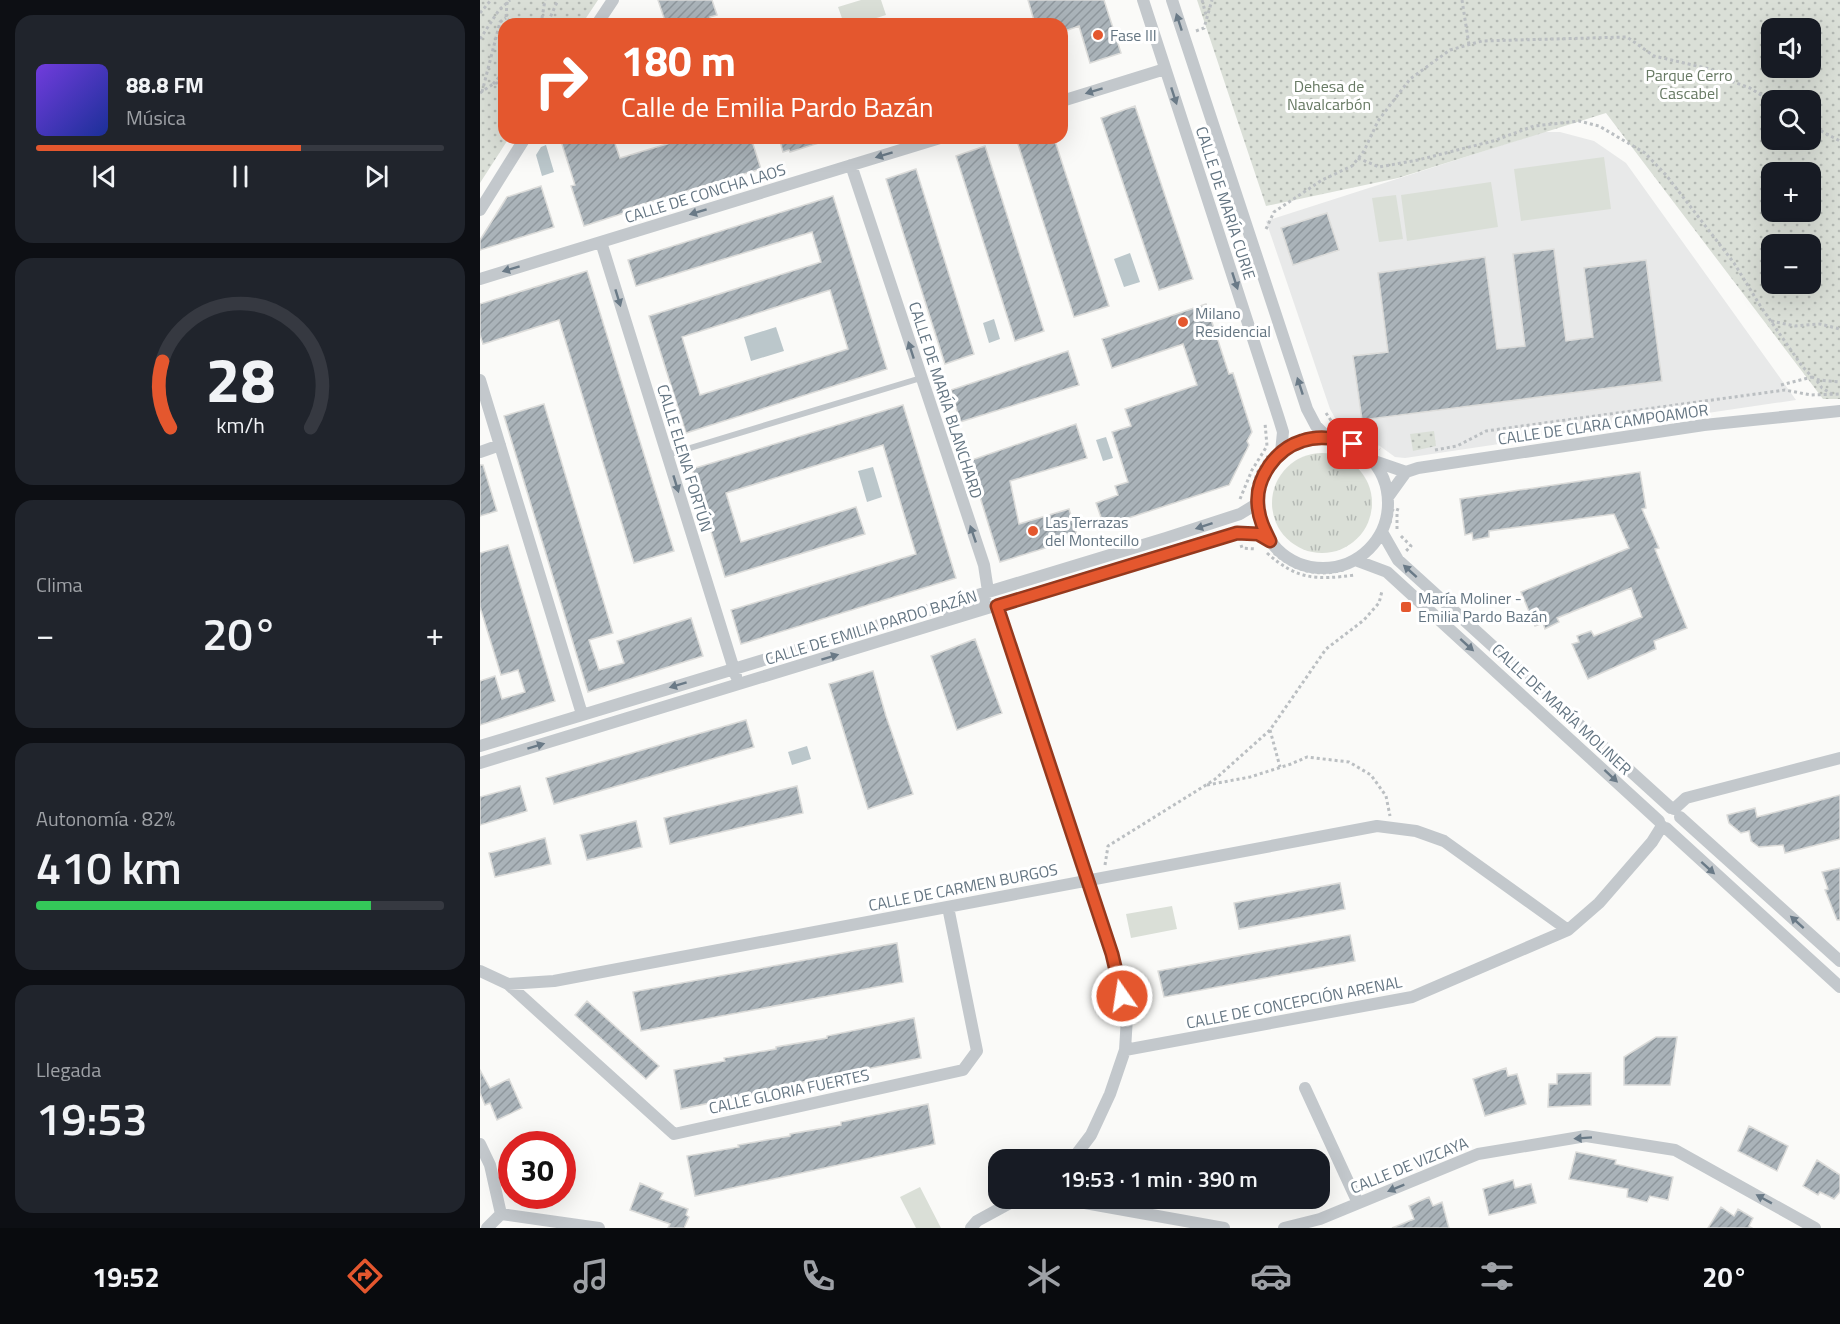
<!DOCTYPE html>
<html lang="es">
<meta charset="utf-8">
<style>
:root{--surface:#171b24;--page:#20242c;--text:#f1f3f6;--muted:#9ea1a6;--line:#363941;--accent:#e4572e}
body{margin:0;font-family:"Titillium Web",sans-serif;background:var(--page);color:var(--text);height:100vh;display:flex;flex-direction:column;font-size:22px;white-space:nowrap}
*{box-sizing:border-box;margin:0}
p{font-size:20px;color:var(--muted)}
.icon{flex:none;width:33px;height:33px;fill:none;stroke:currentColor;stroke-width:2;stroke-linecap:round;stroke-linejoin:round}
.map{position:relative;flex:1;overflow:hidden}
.sheet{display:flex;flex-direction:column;gap:15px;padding:15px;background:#0d0f14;width:480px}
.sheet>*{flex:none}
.top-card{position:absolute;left:18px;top:18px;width:570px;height:126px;border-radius:18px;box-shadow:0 6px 24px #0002;background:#e4572e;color:#fff;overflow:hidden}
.buttons{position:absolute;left:1281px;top:18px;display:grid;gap:12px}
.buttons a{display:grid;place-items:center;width:60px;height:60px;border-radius:12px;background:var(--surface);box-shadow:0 6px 24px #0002;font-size:30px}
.speed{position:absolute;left:18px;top:1131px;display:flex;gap:12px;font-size:30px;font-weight:700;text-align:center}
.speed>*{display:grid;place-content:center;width:78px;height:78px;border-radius:50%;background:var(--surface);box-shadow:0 6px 24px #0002;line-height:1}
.speed .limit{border:9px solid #d22;background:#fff;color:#111}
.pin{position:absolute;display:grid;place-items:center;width:51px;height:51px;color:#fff;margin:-26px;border-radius:12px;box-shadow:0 3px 9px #0006}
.me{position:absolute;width:66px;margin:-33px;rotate:347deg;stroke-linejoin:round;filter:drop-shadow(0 0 4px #0008)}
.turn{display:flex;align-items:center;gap:21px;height:126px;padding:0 24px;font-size:27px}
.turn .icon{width:78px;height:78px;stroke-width:2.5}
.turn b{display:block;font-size:42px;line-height:51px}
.big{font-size:45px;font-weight:600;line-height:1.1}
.sheet .widget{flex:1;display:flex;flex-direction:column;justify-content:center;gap:9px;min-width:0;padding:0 21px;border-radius:18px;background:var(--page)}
.sheet .dial{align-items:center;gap:0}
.dial svg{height:156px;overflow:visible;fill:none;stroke:var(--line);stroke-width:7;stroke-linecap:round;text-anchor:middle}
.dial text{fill:var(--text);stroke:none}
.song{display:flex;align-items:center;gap:18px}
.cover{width:72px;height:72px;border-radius:9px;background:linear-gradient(135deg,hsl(260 70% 55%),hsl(230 70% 35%))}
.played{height:6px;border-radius:3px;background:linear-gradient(90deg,var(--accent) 65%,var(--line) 65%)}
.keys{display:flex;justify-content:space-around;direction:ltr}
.heat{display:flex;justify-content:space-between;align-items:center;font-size:33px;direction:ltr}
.charge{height:9px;border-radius:4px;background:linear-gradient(90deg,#34c759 82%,var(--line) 0)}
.trip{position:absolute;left:508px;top:1149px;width:342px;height:60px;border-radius:18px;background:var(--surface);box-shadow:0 6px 24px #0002;font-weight:600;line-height:60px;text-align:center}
.menu{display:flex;height:96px;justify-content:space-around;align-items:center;background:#090b0e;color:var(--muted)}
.menu .icon{width:42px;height:42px}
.menu .selected{color:var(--accent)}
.menu b{font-size:27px;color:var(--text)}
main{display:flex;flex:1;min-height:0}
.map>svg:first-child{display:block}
</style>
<main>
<section class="sheet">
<div class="widget">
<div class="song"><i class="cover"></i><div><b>88.8 FM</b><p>Música</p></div></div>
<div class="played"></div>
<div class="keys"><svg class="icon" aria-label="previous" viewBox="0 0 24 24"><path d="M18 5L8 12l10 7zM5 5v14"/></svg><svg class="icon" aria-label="pause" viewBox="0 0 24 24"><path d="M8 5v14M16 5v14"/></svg><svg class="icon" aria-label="next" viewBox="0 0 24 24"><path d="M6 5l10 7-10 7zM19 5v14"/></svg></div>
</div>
<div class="widget dial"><svg viewBox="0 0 100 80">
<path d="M14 69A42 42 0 1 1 86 69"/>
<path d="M14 69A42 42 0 0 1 10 35" stroke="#e4572e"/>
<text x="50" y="56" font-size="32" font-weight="700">28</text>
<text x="50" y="72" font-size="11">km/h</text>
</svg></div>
<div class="widget"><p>Clima</p>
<div class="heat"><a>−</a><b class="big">20°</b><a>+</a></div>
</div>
<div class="widget"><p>Autonomía · 82%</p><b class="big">410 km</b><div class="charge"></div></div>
<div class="widget"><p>Llegada</p><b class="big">19:53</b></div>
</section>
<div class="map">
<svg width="1360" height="1228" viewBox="0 0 1360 1228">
<defs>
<pattern id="grass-tufts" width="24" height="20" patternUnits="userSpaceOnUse" patternTransform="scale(1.5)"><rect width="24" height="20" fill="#dadfd7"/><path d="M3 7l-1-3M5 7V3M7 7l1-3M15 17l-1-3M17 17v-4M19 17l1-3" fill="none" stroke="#b4b9b4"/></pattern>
<pattern id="park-dots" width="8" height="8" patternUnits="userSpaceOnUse" patternTransform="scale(1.5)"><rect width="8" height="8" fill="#dadfd7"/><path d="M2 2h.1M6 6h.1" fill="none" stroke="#b4b9b4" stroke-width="1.8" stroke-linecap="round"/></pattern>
<pattern id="building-hatch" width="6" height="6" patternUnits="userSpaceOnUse" patternTransform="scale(1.5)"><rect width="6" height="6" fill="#aab3b9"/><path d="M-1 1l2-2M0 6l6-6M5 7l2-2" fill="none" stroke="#8e969c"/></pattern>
</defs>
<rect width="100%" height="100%" fill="#fafaf8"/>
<!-- built -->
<path fill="#e8e9e9" d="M1063,132H1080L1114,141L1146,163L1316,400L925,458L915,457L886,436L867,428L855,418L850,409L786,221Z"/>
<!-- grass -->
<path fill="url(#grass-tufts)" d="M792 503a50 50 0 1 1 100 0a50 50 0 1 1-100 0Z"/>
<!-- park -->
<path fill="url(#park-dots)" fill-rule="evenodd" d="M0,0H118L102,24H24V138H29L0,183Z
M717,0H1360V399H1343L1126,113L918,178L786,206ZM1292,28H1330V68H1292ZM1292,100H1330V140H1292ZM1292,172H1330V212H1292ZM1292,244H1330V284H1292Z
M954,431L956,446L933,451L930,434Z"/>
<!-- pitch -->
<path fill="#dadfd7" d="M381,0H401L406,15L377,24H364L358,7Z
M1124,157L1131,209L1041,221L1034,169Z
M1011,182L1018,227L927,241L921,195Z
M916,195L923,239L899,242L892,198Z
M692,906L697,929L651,938L646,914Z
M440,1187L461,1228H436L420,1197Z"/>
<!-- water -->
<path fill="#bbc7cb" d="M66,145L74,172L62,176L56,155L61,147Z
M650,253L660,282L644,287L634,259Z
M514,319L520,339L509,343L503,323Z
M296,327L304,351L271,361L264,337Z
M626,437L633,458L623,461L616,440Z
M393,467L402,497L387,502L378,471Z
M327,746L331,759L312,765L308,752Z"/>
<!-- building -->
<path fill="url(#building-hatch)" stroke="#dcdcda" stroke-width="1.5" fill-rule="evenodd" d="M178,0H232L237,15L230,17L232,24H186Z
M548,0H624L641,53L610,63L599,26L582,32V24H555Z
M655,106L713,279L679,290L621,118Z
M80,138H133L140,158L207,138H271L281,169L143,210L144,213L104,226L91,186L95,185Z
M299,138H345V141L310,152L309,150L303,152Z
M556,138H574L629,306L594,317L538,144Z
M505,146L564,331L535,341L476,156Z
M436,169L494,354L465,364L406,179Z
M61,186L74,227L0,250V240L27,197Z
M353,196L407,369L206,433L169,316L341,262L332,232L156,286L148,260ZM350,290L368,349L220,395L202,337Z
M847,213L859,250L813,265L801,228Z
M1074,249L1086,341L1113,337L1104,268L1166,260L1182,381L882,420L873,356L908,352L898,273L1005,257L1017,349L1045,346L1033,254Z
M107,271L194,551L154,563L79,320L3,344L0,335V304Z
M726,304L749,374L753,373L772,432L767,441L769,445L749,485L624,526L616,503L638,495L635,486L648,482L632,432L651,426L645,409L717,385L703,344L632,368L622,339Z
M588,351L599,385L480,422L471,390Z
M64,404L133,633L109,640L119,670L144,663L137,641L211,618L223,656L108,692L24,416Z
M423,405L476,578L261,644L251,610L436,554L403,445L246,493L261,542L376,507L385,534L245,577L212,469Z
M596,424L607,458L530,481L539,524L589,509L598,538L520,562L489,461Z
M0,465H3L17,511L0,516Z
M1160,472L1166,508L1162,509L1179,548L1175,549L1207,628L1174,641L1176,649L1108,679L1092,644L1099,642L1097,636L1111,631L1114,636L1162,617L1151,588L1077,618L1079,622L1065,629L1063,623L1055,626L1041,592L1149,548L1134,514L1009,531V537L993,540L992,533L985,535L980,499Z
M28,545L75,701L0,725V681L15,676L22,699L45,692L38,670L21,675L0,607V553Z
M495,639L522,713L477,730L451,656Z
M393,671L406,716L433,794L388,809L349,684Z
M266,720L274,747L74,804L66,778Z
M40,786L47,811L0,825V797Z
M317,786L323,813L190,844L184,818Z
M1360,795V839L1305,853L1303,845L1279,847L1271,841L1269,831L1261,833L1249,823L1247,815L1275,808L1277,817Z
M156,821L162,847L107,860L100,835Z
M65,838L71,864L15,877L9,853Z
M1360,868V920H1357L1345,890L1348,889L1342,872Z
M860,883L865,909L759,929L754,903Z
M870,935L875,961L684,997L678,971Z
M417,943L423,982L161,1031L153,992Z
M107,1001L179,1066L166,1079L95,1015Z
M434,1018L441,1058L288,1089V1091L201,1109L194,1070L245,1061L244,1058L296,1049V1047L347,1038V1036Z
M1176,1037H1197L1190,1085H1144V1057Z
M1026,1068L1028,1076L1037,1074L1046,1104L1005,1116L993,1079Z
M0,1070L10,1088L29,1079L42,1108L17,1120L10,1103L5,1105L0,1093Z
M1111,1073V1105L1068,1107L1069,1084H1077V1074Z
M448,1104L455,1144L215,1196L207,1156L259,1147L258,1145L310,1136V1134L361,1125V1122Z
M1269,1126L1308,1146L1297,1171L1258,1151Z
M1096,1152L1136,1160L1135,1164L1193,1177L1188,1200L1170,1196L1167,1202L1147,1197L1148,1189L1089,1179Z
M1337,1160L1360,1175V1192L1354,1199L1340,1192L1338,1195L1323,1186Z
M1033,1180L1035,1188L1051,1184L1056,1203L1009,1215L1003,1189Z
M160,1183L183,1193L180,1199L208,1209L206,1215L209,1217L204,1228H188L190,1224L150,1210Z
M949,1197L953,1206L962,1202L969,1228H912L934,1219L929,1206Z
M1241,1207L1254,1216L1258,1209L1273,1218L1269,1226L1272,1228H1228Z"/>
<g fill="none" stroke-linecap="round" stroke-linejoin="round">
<!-- path -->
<path stroke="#bbbfc2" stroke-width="3" stroke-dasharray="3 3" stroke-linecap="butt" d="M722,0L726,15
M982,0L989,45
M27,2L26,18L33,24
M0,13L11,0
M61,24L65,0
M62,24L69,20L78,0
M716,31L724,28L732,0
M0,39L19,10L30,0
M13,84L24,72
M2,92L20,22L26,18
M0,93L13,84L24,81
M1330,125L1360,141
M878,158L899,167L938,160L1013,141L1054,126L1099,121L1119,126L1165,153L1186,175L1254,263L1281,307L1322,366L1332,377L1339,380L1360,382
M786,229L794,212L842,180L872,166L884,151L898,121L930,79L970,50L1002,41L1147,37L1174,56L1230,69L1245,79L1270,88L1292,102
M1291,321L1315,326L1340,324L1360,329
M1337,381L1342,388L1352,394
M1301,385L1332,377
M846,413L852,422L886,438L900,449
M859,432L874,438L890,449
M955,450L977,446L1006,431L1305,390L1331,395L1360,394
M772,490L777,473L788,456
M760,499L772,470L787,446L785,423
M910,523L913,509
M917,529V511L919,506
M921,536L931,546L926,551
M761,545L762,548L776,549
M787,553C817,580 836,580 875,575
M794,553C814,571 840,578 866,569
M790,730L800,767
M727,785L770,777L811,764L827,757L869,762L891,775L906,796L910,816
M625,865L628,846L734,780L790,730L846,649L884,620L899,603L902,591"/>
<!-- lane -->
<path stroke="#c3c8cc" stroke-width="6" d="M187,455L441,378"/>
<!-- street -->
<path stroke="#c3c8cc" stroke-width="12" d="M663,0L799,419L803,432L801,452
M692,0L827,409L836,426L847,437
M117,24L133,0
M582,101L685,69
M371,165L504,565L508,591L504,599L499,602L482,607L469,617
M0,210L45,138
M121,242L256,676
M0,279L460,138
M0,380L102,714
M778 503a65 65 0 1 1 130 0a65 65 0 1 1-130 0Z
M0,452L20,445
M894,461L926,472L938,468L1224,425L1360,411
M908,497L926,472
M902,532L918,560L1191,808
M875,560L907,572L1179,821
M517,606L632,954L647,1017L645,1050L630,1094L611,1135L592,1160
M0,746L686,538L760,514L778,503
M0,763L727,541C748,536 771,526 790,541
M1194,809L1206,798L1360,758
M1200,817L1360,961
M1186,828L1360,987
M0,971L28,984L74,981L897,826L936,831L964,841L1088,930
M28,984L194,1134L483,1070L497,1051L468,907
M645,1050L932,997L1088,930L1119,903L1172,842L1182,826
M825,1088L878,1203
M0,1144L10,1165L21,1214
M577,1198L744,1228
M21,1214L119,1228
M7,1228L21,1214
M491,1228L497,1221L539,1198
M804,1228L840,1219L998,1154L1106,1136L1195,1150L1335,1228"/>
</g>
<!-- one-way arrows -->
<defs><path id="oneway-solid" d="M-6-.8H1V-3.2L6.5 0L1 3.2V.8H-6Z" transform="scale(1.5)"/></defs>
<g fill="#6a7a87">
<use href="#oneway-solid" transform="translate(699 22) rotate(-108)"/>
<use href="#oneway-solid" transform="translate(614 91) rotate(163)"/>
<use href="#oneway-solid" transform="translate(694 96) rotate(72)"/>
<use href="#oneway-solid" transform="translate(404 155) rotate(163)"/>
<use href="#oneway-solid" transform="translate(218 212) rotate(163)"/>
<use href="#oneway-solid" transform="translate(31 269) rotate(163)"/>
<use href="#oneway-solid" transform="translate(755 281) rotate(72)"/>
<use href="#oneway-solid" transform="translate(138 298) rotate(73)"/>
<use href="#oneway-solid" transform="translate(431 350) rotate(-108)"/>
<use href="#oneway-solid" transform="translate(820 386) rotate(-108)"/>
<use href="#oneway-solid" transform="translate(196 484) rotate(73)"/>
<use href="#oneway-solid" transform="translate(724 526) rotate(162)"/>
<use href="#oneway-solid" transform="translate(493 534) rotate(-109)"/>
<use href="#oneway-solid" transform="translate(930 571) rotate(-138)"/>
<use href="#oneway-solid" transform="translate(987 645) rotate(42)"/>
<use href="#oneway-solid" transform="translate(350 657) rotate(-17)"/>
<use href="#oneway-solid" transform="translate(198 685) rotate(163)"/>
<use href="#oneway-solid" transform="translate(56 746) rotate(-17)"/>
<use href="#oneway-solid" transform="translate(1131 776) rotate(43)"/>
<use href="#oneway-solid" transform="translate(1228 868) rotate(42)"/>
<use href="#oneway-solid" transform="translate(1317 922) rotate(-138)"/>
<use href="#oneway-solid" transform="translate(1103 1138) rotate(176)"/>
<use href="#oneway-solid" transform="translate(916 1188) rotate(158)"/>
<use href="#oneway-solid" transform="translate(1284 1199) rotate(-151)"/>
</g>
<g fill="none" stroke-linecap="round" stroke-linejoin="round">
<defs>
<path id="route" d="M642,996L632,954L517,606L757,533L778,534L790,541C784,529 779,519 778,506C775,478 796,449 822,441C839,435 857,438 873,444"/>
</defs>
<!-- route casing -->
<use href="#route" stroke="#94391e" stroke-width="15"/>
<!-- route -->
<use href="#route" stroke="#e4572e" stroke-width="10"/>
</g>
<!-- markers -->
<g fill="#e4572e" stroke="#fff" stroke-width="2">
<circle cx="618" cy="35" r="6"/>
<circle cx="703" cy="322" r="6"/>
<circle cx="553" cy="531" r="6"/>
<rect x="920" y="601" width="12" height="12" rx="3"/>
</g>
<g text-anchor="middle" stroke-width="6" stroke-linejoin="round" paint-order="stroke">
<!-- poi labels -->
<g font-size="16" fill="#657683" stroke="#fff" text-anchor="start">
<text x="630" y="41">Fase III</text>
<text x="715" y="319">Milano<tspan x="715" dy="18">Residencial</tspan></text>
<text x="565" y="528">Las Terrazas<tspan x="565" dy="18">del Montecillo</tspan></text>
<text x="938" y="604">María Moliner -<tspan x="938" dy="18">Emilia Pardo Bazán</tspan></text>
</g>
<!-- park labels -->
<g font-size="16" fill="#687a64" stroke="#fff">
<text x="1209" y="81">Parque Cerro<tspan x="1209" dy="18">Cascabel</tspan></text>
<text x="849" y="92">Dehesa de<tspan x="849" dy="18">Navalcarbón</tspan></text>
</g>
<!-- street labels -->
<g font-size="16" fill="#657683" stroke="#fff">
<text transform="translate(225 193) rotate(-17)" y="6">CALLE DE CONCHA LAOS</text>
<text transform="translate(746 203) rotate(72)" y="6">CALLE DE MARÍA CURIE</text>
<text transform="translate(466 400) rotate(72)" y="6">CALLE DE MARÍA BLANCHARD</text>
<text transform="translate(1123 424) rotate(-8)" y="6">CALLE DE CLARA CAMPOAMOR</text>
<text transform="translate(205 458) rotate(73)" y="6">CALLE ELENA FORTÚN</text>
<text transform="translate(391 627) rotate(-17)" y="6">CALLE DE EMILIA PARDO BAZÁN</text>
<text transform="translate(1082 709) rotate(43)" y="6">CALLE DE MARÍA MOLINER</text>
<text transform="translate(483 887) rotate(-11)" y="6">CALLE DE CARMEN BURGOS</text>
<text transform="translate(814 1002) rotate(-11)" y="6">CALLE DE CONCEPCIÓN ARENAL</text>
<text transform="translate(309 1091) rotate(-12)" y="6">CALLE GLORIA FUERTES</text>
<text transform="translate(929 1165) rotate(-22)" y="6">CALLE DE VIZCAYA</text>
</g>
</g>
</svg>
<div class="buttons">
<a><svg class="icon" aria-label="sound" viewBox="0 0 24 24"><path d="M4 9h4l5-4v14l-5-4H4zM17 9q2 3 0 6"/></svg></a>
<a><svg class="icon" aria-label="search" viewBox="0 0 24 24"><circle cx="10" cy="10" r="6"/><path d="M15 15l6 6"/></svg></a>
<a>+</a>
<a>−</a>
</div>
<div class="speed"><div class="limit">30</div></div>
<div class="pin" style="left:873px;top:444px;background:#d93025"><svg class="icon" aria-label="arrive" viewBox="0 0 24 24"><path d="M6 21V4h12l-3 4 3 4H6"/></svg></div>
<svg class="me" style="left:642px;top:996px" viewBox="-20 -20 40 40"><circle r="17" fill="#e4572e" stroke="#fff" stroke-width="3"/><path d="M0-11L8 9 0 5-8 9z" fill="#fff"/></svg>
<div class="trip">19:53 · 1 min · 390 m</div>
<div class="top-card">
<div class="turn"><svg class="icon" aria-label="right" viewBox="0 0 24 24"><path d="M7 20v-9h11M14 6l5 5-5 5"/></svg><div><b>180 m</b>Calle de Emilia Pardo Bazán</div></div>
</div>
</div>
</main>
<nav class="menu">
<b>19:52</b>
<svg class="icon selected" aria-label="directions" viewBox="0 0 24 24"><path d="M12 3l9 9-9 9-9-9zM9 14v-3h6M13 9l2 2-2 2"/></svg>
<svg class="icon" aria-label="music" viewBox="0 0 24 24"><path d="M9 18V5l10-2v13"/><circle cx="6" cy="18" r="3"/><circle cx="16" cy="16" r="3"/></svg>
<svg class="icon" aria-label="phone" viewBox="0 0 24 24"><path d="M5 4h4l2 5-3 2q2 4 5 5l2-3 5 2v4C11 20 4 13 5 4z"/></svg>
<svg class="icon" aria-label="climate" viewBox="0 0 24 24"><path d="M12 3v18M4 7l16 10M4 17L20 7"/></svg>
<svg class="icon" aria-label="car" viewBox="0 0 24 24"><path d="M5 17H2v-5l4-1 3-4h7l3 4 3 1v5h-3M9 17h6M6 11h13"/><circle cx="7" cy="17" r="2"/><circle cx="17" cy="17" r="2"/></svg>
<svg class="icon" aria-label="filters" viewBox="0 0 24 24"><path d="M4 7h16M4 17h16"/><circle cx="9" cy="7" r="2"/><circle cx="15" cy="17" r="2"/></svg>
<b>20°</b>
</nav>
